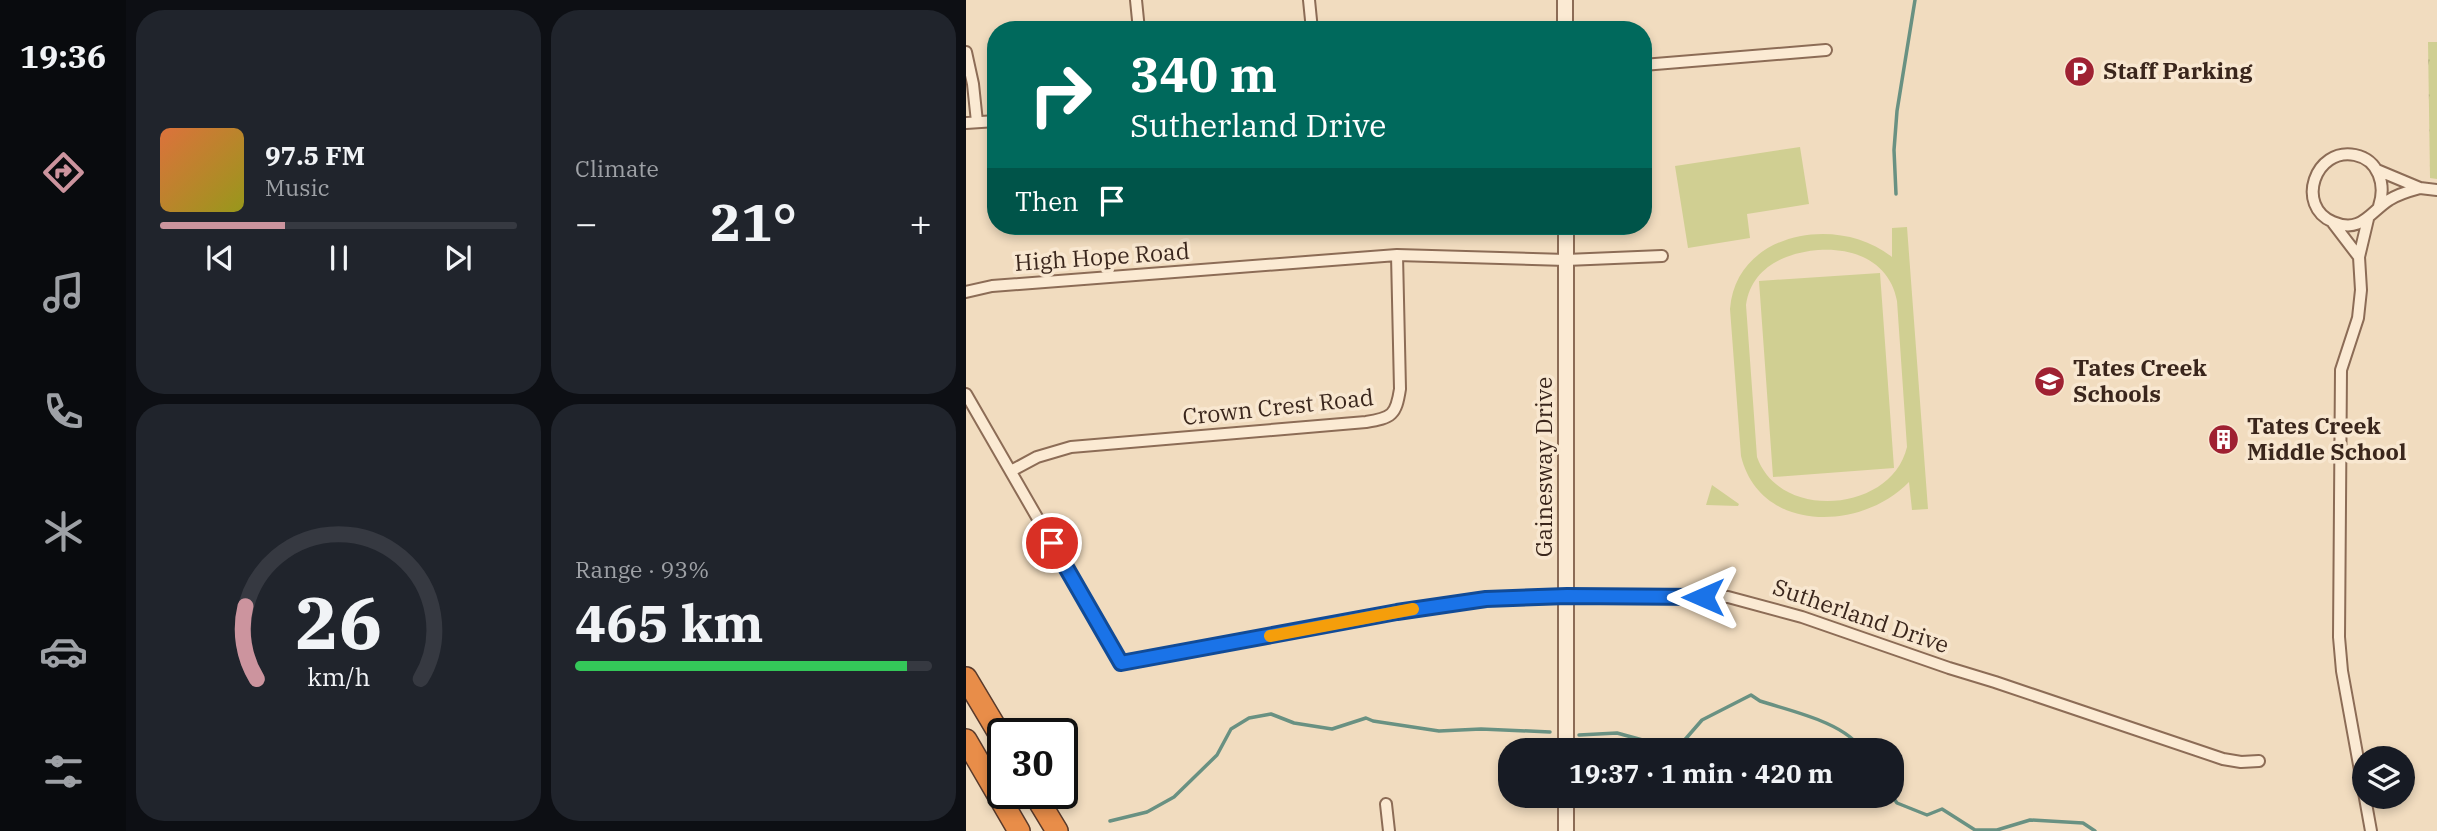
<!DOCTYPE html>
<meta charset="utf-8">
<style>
:root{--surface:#171b24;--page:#20242c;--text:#f1f3f6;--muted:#9ea1a6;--line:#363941;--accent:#cc949e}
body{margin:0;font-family:"IBM Plex Serif",serif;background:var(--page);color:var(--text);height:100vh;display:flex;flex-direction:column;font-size:26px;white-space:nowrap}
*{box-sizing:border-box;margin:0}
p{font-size:23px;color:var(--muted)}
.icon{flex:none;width:38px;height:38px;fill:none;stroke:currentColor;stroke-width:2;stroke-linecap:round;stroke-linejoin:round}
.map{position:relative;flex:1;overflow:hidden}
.drawer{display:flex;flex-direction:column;gap:10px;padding:10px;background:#0d0f14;width:840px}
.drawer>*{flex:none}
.hud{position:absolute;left:21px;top:21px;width:665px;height:214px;border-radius:28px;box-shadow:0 4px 10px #0003;background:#00695c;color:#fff;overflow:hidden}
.fabs{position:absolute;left:1386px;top:746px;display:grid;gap:14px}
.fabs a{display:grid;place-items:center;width:63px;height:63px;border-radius:50%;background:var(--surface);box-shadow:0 4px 10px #0003;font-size:35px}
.speed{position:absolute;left:21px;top:718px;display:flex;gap:14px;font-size:35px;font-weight:700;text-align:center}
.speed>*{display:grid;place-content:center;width:91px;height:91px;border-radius:50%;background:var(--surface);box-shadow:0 4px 10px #0003;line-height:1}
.speed .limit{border:4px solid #111;border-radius:10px;background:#fff;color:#111}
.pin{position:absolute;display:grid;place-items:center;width:60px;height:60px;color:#fff;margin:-30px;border:4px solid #fff;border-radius:50%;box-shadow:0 2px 7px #0007}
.me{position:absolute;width:77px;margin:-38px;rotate:270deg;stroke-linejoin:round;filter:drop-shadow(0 0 5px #0008)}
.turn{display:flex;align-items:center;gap:24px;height:147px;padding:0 28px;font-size:32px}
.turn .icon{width:91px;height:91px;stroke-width:2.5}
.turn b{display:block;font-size:49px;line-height:60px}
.then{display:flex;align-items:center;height:66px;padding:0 28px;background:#0003;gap:14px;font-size:26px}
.big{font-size:52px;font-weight:700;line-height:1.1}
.drawer .widget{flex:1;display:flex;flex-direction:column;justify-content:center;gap:10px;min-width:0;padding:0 24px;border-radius:28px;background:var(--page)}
.drawer .dial{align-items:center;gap:0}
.dial svg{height:182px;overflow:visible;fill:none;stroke:var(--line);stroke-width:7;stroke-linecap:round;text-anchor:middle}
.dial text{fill:var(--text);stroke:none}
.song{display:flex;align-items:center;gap:21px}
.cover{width:84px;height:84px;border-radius:10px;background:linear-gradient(135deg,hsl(20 70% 55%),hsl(60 70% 35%))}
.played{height:7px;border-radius:4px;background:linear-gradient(90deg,var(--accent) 35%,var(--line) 35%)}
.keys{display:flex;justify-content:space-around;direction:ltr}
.heat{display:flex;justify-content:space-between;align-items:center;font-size:38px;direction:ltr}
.charge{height:10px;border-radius:5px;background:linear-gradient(90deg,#34c759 93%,var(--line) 0)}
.drawer .tiles{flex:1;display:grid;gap:10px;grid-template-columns:repeat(2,1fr)}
.trip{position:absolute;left:532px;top:738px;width:406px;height:70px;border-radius:28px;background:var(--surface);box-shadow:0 4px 10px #0003;font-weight:700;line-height:70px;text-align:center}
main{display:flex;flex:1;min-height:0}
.dock{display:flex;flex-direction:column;width:126px;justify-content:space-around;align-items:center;background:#090b0e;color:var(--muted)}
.dock .icon{width:49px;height:49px}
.dock .current{color:var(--accent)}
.dock b{font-size:32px;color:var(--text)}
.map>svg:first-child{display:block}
</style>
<main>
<nav class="dock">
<b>19:36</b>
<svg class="icon current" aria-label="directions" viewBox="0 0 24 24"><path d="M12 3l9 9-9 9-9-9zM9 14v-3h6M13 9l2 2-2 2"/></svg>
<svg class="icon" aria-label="music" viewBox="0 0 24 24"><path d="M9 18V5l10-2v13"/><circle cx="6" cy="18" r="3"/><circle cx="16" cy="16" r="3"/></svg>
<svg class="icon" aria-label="phone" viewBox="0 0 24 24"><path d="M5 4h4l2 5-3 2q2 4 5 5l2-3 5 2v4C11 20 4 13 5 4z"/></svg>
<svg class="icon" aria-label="climate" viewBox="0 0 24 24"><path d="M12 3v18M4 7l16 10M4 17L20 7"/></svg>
<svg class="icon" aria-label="car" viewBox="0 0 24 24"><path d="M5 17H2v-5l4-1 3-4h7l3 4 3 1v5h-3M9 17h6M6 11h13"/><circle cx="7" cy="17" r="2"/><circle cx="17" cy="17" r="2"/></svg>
<svg class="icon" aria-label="filters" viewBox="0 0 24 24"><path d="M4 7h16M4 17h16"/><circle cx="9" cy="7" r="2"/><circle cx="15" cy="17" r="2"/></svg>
</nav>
<section class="drawer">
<div class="tiles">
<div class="widget">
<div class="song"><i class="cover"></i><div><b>97.5 FM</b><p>Music</p></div></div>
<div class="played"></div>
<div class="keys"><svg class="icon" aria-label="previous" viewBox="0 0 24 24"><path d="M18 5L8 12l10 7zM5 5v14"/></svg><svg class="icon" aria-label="pause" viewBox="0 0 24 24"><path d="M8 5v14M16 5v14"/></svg><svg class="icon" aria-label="next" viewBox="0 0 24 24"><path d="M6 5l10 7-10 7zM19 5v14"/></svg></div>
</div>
<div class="widget"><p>Climate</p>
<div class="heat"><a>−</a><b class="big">21°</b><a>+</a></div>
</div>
<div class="widget dial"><svg viewBox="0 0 100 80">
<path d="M14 69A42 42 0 1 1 86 69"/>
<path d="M14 69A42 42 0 0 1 9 37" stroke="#cc949e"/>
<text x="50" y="56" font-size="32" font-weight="700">26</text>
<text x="50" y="72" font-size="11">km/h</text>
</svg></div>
<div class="widget"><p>Range · 93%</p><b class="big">465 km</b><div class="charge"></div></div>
</div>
</section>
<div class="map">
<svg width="1471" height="831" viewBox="0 0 1471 831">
<defs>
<pattern id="park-tufts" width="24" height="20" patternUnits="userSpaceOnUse" patternTransform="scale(1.75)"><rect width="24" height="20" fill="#d0cf92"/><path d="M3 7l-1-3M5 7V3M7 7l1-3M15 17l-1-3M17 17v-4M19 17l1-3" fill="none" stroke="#b3b27d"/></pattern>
</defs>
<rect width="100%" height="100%" fill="#f1dcbf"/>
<!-- park -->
<path fill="url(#park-tufts)" d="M1462,42H1471V179L1464,178Z"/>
<!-- pitch -->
<path fill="#d0cf92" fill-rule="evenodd" d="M834,147L843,204L781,214L784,238L722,248L709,166Z
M941,227L962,509L946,510L943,482C896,531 794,534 775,456L764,309C770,231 873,214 926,257V228ZM852,250C888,247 924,262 931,301L941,447C926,512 814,522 791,457L780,305C785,269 817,253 852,250Z
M914,273L928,468L807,477L793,281Z
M746,485L773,504L772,506L740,505Z"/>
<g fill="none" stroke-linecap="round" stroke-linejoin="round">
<!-- stream -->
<path stroke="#699182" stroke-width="3.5" d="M930,194L928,150L931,111L949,0
M613,735L651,733L691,744L702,751
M703,751L716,743L736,720L785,695L794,701C824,711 879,722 897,751
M926,796L931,803L961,815L976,809L1009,830H1031L1064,820L1117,823L1129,831
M144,821L181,812L208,797L251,755L265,729L283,718L305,714L328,723L366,729L400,718L407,721L473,731L515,729L584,732"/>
<defs>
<path id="minor" d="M170,0L173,30
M343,0L346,30
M0,52L7,84L11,122
M677,65L860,50
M0,123L30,121
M1411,170L1454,188L1471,190
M1413,206C1420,185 1413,160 1389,155C1349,147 1329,206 1367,222C1395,234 1404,212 1423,200C1432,194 1443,191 1454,188
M1402,219L1393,257L1395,290L1392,318L1375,370L1373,637L1376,671L1405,831
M1367,223L1393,257
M0,292L26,286L431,255L600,260L696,256
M0,394L155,663L431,612L520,599L601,596L762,597L836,617L983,668L1029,682L1257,759L1275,762L1293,761
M45,471L71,457L105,447L400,422C426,418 430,415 434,389L431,255
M420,804L423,831"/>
<path id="tertiary" d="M599,0V30
M600,226V751
M600,796V831"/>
<path id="motorway" d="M0,678L37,740
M0,740L53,831
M68,793L91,831"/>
</defs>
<!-- minor casing -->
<use href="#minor" stroke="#8c6c56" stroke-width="14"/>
<!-- tertiary casing -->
<use href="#tertiary" stroke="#8c6c56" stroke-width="18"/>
<!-- motorway casing -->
<use href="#motorway" stroke="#593a2b" stroke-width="24"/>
<!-- minor -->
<use href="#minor" stroke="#fbead3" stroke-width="10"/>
<!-- tertiary -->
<use href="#tertiary" stroke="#fbead3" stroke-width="14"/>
<!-- motorway -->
<use href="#motorway" stroke="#e88d49" stroke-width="21"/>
</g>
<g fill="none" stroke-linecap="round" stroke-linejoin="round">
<defs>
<path id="route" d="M86,543L155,663L431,612L520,599L601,596L737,597"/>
</defs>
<!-- route casing -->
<use href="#route" stroke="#114b97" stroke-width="18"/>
<!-- route -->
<use href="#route" stroke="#1a73e8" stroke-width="12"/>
<!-- slow -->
<path stroke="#f59e0b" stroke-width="12" d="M304,636L447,609"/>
</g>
<!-- icons -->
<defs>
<symbol id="parking-disc" viewBox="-11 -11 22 22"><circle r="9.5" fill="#9f2132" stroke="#f8e7d0"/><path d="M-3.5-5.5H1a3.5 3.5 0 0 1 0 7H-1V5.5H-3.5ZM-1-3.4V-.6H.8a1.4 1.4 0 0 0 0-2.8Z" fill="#fff"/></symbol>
<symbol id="school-disc" viewBox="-11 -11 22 22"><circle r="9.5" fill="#9f2132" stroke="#f8e7d0"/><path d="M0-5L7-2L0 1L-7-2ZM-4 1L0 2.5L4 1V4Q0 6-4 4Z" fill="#fff"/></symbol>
<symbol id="building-disc" viewBox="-11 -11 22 22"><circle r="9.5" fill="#9f2132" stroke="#f8e7d0"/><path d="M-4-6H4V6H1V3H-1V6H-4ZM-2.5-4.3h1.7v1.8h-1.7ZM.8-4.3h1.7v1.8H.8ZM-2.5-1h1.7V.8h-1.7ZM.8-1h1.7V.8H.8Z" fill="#fff"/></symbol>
</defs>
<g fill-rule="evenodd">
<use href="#parking-disc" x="1096" y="54" width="35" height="35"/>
<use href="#school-disc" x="1066" y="364" width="35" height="35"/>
<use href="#building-disc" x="1240" y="422" width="35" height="35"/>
</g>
<g text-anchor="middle" stroke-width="7" stroke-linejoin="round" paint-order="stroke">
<!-- poi labels -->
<g font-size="23" font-weight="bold" fill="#3a261c" stroke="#f8e7d0" text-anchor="start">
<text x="1137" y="79">Staff Parking</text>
<text x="1107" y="376">Tates Creek<tspan x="1107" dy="26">Schools</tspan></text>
<text x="1281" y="434">Tates Creek<tspan x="1281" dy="26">Middle School</tspan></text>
</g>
<!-- street labels -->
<g font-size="23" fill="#3a261c" stroke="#f8e7d0">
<text transform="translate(136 257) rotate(-4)" y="8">High Hope Road</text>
<text transform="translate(312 407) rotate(-6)" y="8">Crown Crest Road</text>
<text transform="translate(578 467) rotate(-90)" y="8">Gainesway Drive</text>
<text transform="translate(895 616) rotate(19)" y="8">Sutherland Drive</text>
</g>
</g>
</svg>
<div class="fabs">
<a><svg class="icon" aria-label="layers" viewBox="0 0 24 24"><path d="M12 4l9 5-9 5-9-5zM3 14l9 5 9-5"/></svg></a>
</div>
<div class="speed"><div class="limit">30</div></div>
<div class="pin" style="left:86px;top:543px;background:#d93025"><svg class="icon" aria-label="arrive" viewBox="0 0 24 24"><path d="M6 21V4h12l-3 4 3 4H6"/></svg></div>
<svg class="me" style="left:737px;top:597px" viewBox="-20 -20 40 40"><path d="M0-17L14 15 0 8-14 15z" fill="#1a73e8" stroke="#fff" stroke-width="4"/></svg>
<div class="trip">19:37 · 1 min · 420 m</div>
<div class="hud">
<div class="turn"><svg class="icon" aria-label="right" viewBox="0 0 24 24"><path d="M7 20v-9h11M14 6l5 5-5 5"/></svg><div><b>340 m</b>Sutherland Drive</div></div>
<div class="then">Then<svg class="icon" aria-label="arrive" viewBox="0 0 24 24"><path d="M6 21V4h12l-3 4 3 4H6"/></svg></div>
</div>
</div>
</main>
